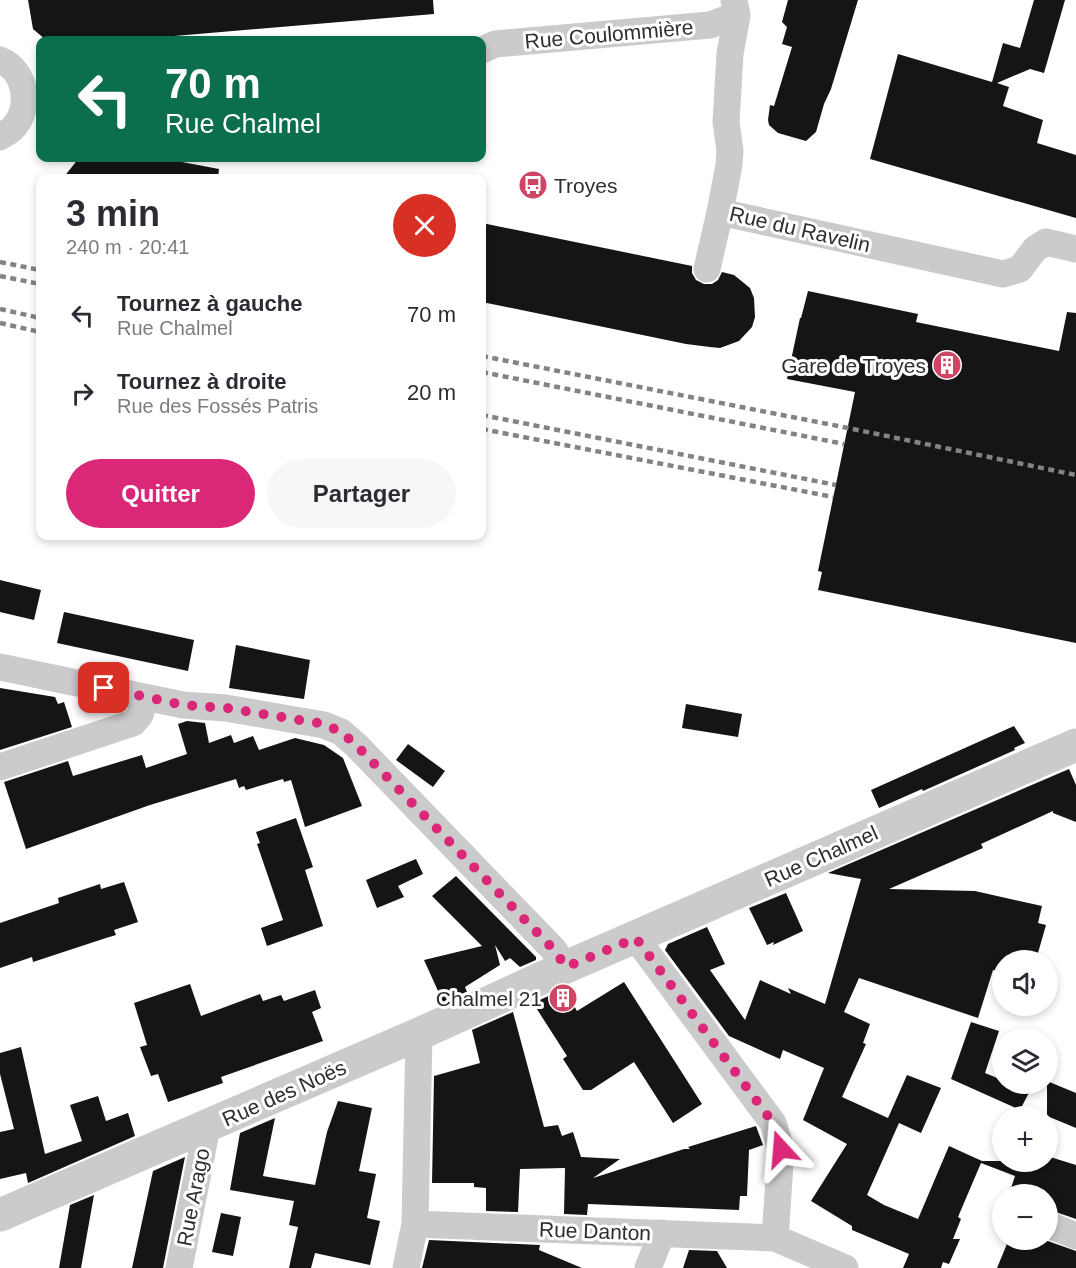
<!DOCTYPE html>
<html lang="fr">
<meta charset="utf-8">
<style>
:root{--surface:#fff;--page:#f7f7f7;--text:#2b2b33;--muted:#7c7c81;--accent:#db2777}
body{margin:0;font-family:Helvetica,sans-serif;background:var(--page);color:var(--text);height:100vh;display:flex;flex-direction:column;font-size:22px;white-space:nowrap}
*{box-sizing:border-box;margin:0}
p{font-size:20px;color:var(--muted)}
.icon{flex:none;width:33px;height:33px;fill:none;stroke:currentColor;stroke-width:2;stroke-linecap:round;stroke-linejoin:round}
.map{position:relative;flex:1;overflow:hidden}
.sheet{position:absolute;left:36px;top:174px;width:450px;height:366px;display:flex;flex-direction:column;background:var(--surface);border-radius:12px;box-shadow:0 3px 9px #0003}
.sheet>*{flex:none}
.hud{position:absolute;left:36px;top:36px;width:450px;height:126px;border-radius:12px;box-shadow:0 3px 9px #0003;background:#0b6e4f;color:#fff;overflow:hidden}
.fabs{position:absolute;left:992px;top:950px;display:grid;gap:12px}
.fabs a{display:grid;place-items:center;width:66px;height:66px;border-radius:50%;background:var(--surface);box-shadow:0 3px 9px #0003;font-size:30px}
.pin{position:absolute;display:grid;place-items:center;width:51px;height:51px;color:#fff;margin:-26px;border-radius:12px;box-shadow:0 3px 9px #0006}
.me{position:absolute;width:66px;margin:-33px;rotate:341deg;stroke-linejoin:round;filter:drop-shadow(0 0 4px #0008)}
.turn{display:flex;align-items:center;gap:21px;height:126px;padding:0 30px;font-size:27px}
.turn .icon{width:78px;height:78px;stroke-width:2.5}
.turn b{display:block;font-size:42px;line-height:51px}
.round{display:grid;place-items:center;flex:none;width:63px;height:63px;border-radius:32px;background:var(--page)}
.head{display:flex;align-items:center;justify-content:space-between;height:102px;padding:0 30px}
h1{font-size:36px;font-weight:600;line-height:45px}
.primary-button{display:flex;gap:12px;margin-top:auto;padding:12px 30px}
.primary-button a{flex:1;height:69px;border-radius:36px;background:var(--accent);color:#fff;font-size:24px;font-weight:600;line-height:69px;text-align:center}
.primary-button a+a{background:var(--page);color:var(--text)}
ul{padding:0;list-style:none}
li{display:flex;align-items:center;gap:18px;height:78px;padding:0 30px}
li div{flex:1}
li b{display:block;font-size:22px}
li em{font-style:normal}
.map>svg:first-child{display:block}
.building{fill:#151515}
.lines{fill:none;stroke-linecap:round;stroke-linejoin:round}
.minor{stroke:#cbcbcb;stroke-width:27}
.tertiary{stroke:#cbcbcb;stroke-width:33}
.rail{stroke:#838383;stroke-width:4.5;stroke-dasharray:6 4.5;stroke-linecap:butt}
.route{stroke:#db2777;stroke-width:10;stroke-dasharray:0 18}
.labels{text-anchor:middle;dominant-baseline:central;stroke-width:6;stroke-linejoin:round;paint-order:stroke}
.street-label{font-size:21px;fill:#2e2e2e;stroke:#fff}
.poi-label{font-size:21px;fill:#2e2e2e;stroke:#fff;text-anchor:end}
</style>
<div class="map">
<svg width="1076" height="1268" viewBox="0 0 1076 1268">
<rect width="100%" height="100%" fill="#fff"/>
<path class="building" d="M 28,0 L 433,0 L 434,14 L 128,40 L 46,40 L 33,29 Z
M 788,0 L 858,0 L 831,89 L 824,104 L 816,132 L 806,141 L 778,133 L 769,125 L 768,120 L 770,105 L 774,106 L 792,47 L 782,44 L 787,27 L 782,22 Z
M 1034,0 L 1065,0 L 1044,73 L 1030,69 L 997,83 L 1009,87 L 1003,106 L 1043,120 L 1037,143 L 1076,155 L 1076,218 L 870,159 L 898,54 L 992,82 L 1003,43 L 1020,48 Z
M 79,158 L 161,158 L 219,169 L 218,178 L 63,178 Z
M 482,223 L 692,266 L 692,273 L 696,280 L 704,284 L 712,284 L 718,280 L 722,272 L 734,275 L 750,288 L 754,298 L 755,317 L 752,327 L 739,341 L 720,348 L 710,347 L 686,344 L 482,302 Z
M 808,291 L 918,314 L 916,322 L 1059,351 L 1067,312 L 1076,313 L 1076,643 L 818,590 L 822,572 L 818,571 L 855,392 L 787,379 L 800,318 L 801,318 Z
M 0,580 L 41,590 L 34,620 L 0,612 Z
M 64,612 L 194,640 L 188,671 L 57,643 Z
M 236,645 L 310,660 L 304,699 L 229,688 Z
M 0,688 L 55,697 L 58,704 L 64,702 L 72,727 L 0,750 Z
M 686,704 L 742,714 L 738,737 L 682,728 Z
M 187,721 L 205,723 L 209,743 L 231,735 L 234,743 L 253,736 L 259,750 L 295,738 L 324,745 L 343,758 L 362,806 L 305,827 L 291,780 L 284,782 L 283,779 L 246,790 L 244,786 L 239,788 L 236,779 L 150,805 L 26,849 L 4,782 L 68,761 L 73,776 L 142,755 L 146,768 L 187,754 L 178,724 Z
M 1014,726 L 1025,743 L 1014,748 L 1015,750 L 923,791 L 922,789 L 879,808 L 871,790 Z
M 408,744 L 445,771 L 433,787 L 396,760 Z
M 1069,769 L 1076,785 L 1076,822 L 1053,813 L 1053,811 L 981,844 L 983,848 L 889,889 L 975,891 L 1042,906 L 1038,923 L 1046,925 L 1036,960 L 1002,960 L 1002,973 L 993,970 L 978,1018 L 859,978 L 844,1012 L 870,1024 L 863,1043 L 866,1044 L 842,1097 L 888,1118 L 907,1075 L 941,1088 L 921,1133 L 899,1123 L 867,1195 L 884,1205 L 918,1219 L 949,1146 L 982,1161 L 1047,1161 L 1047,1156 L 1076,1165 L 1076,1219 L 1047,1209 L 1047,1194 L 1009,1194 L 1015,1176 L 981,1163 L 958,1217 L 961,1219 L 953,1239 L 960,1239 L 949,1264 L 943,1262 L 941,1268 L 903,1268 L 909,1254 L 852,1230 L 852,1226 L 811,1201 L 847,1144 L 803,1120 L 824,1068 L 783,1050 L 780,1059 L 729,1036 L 665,950 L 668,944 L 707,927 L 725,964 L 710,970 L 745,1020 L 760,980 L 791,994 L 788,988 L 825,1004 L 861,879 L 828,873 Z
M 296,818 L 313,867 L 305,870 L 323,926 L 267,946 L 261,928 L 283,920 L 257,844 L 260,843 L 256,832 Z
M 416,859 L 423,874 L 398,886 L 404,897 L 377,908 L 366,880 Z
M 456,876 L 536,957 L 536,960 L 520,967 L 510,958 L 505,961 L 495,945 L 500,965 L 465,987 L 467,992 L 443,1002 L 424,960 L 482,946 L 432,896 Z
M 124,882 L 138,922 L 114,930 L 116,935 L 106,938 L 33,962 L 32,957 L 0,968 L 0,923 L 59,903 L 58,898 L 100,884 L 101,889 Z
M 786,893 L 803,931 L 773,945 L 774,942 L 767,945 L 749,908 Z
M 624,982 L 702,1104 L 673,1123 L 634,1062 L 591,1090 L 583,1090 L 563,1059 L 567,1056 L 533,1003 L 564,989 L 577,1011 Z
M 190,984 L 201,1016 L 260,994 L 263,1001 L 281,995 L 284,1001 L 315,990 L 321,1008 L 312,1012 L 323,1041 L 221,1077 L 223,1083 L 168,1102 L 158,1074 L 151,1076 L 140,1047 L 147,1045 L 134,1003 Z
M 513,1012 L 544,1127 L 558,1125 L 562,1136 L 573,1132 L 581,1157 L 620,1159 L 593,1178 L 684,1149 L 690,1149 L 688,1147 L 756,1126 L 763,1145 L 749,1150 L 747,1196 L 740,1196 L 739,1210 L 588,1204 L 587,1215 L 564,1214 L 565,1168 L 520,1169 L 518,1212 L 486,1211 L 486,1188 L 474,1187 L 474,1183 L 432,1183 L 434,1076 L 480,1063 L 472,1030 Z
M 971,1022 L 999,1031 L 985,1073 L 1002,1080 L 1002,1083 L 1034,1083 L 1020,1110 L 951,1079 Z
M 21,1047 L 45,1154 L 82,1141 L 70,1105 L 98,1096 L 106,1121 L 128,1113 L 135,1136 L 28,1183 L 26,1173 L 0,1179 L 0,1132 L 14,1129 L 0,1074 L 0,1053 Z
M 1047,1081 L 1076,1093 L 1076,1128 L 1047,1116 Z
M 338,1101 L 372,1108 L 359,1171 L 376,1174 L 367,1218 L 380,1221 L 370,1265 L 315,1253 L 311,1268 L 289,1268 L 298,1227 L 289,1225 L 294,1201 L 230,1190 L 240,1133 L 275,1118 L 263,1176 L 315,1185 L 327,1132 Z
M 185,1157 L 163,1268 L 132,1268 L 153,1171 Z
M 94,1195 L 81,1268 L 59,1268 L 70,1205 Z
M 221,1213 L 241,1217 L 233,1256 L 212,1252 Z
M 1009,1239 L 1042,1239 L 1076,1251 L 1076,1268 L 997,1268 Z
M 429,1240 L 540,1245 L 539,1250 L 582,1268 L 422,1268 Z
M 689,1250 L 717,1251 L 727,1268 L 683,1268 Z"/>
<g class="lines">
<path class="minor" d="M 734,0 L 737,15 L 730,54 L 726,122 L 730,151 L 729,165 L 720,212 L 1003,274 L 1020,269 L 1035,249 L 1046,242 L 1076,249
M 482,50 L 495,44 L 710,25 L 737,15
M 0,60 C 27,71 32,109 12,129 C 9,132 4,134 0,137
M 707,269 L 720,212
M 0,667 L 183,705 L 226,708 L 324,725 L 341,732 L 356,745 L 554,950 L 566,967
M 0,767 L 133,723 L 140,715 L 145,697
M 636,938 L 773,1123 L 781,1149 L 775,1238
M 415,1224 L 775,1238 L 845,1268
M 1047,1224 L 1076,1236
M 179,1268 L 207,1127
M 406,1268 L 415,1224 L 419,1034
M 648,1268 L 662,1233"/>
<path class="tertiary" d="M 0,1215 L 419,1034 L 566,967 L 1076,745"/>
<path class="rail" d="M 0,262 L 40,270
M 0,276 L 40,284
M 0,309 L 40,318
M 0,323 L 40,332
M 482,356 L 848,428 L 1076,475
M 482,372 L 844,444
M 482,415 L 836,485
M 482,429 L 833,497"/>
</g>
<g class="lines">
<path class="route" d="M 104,688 L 183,705 L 226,708 L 324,724 L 341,732 L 356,745 L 554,950 L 566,967 L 636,938 L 773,1123 L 781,1149"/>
</g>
<defs>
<g id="bus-disc" transform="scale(1.5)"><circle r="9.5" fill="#cf4664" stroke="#fff"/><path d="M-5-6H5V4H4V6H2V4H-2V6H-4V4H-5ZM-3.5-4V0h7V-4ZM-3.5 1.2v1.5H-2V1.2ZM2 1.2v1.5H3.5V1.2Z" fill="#fff"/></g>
<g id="building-disc" transform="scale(1.5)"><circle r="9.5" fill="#cf4664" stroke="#fff"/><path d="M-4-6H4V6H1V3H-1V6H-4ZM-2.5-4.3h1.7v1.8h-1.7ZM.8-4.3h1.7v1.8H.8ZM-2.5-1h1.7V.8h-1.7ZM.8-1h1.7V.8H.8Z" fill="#fff"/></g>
</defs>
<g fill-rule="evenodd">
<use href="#bus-disc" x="533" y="185"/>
<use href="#building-disc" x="947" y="365"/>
<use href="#building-disc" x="563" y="998"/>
</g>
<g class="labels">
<g class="street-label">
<text transform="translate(609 34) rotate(-5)">Rue Coulommière</text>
<text transform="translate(800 229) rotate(13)">Rue du Ravelin</text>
<text transform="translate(821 856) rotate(-24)">Rue Chalmel</text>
<text transform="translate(284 1093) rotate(-24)">Rue des Noës</text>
<text transform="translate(193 1197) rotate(-79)">Rue Arago</text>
<text transform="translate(595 1231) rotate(2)">Rue Danton</text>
</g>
<g class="poi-label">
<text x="554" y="185" text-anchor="start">Troyes</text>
<text x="926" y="365">Gare de Troyes</text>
<text x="542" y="998">Chalmel 21</text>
</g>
</g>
</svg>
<div class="fabs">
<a><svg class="icon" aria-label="sound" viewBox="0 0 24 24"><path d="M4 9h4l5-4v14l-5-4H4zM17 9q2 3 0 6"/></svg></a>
<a><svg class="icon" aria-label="layers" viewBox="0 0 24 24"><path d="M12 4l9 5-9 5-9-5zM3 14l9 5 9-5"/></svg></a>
<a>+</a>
<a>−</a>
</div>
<div class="pin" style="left:104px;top:688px;background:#d93025"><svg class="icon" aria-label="arrive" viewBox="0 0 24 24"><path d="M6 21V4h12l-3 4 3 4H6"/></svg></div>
<svg class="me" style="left:781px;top:1149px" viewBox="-20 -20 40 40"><path d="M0-17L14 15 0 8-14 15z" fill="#db2777" stroke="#fff" stroke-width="4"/></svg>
<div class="hud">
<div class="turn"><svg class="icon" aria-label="left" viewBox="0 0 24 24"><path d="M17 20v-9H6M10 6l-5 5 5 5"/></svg><div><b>70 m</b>Rue Chalmel</div></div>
</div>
<section class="sheet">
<div class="head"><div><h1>3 min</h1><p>240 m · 20:41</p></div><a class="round" style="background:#d93025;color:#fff"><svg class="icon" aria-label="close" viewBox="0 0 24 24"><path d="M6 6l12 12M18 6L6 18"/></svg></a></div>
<ul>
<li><svg class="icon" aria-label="left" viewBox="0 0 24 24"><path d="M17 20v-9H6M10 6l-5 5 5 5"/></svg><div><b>Tournez à gauche</b><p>Rue Chalmel</p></div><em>70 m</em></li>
<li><svg class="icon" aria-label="right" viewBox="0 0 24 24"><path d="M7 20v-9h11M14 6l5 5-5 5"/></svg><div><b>Tournez à droite</b><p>Rue des Fossés Patris</p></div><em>20 m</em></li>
</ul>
<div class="primary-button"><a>Quitter</a><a>Partager</a></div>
</section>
</div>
